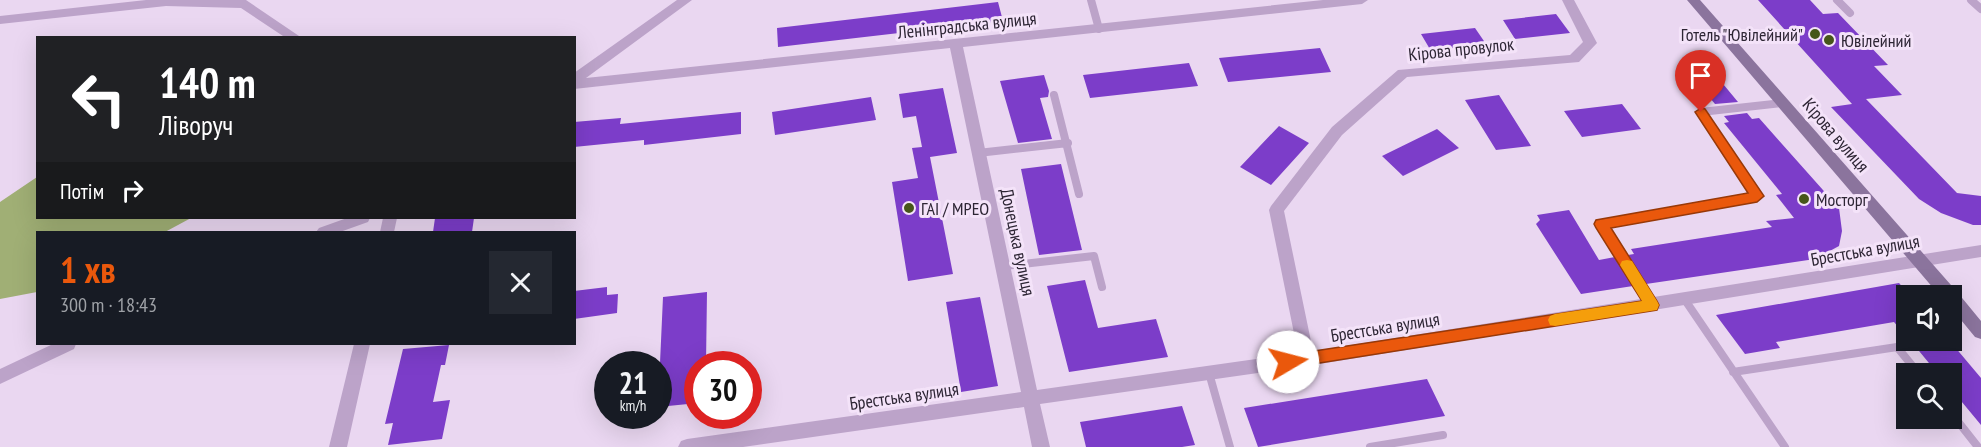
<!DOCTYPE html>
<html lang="uk">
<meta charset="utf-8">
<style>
:root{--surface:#171b24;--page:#242831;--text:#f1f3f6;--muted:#9ea1a6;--accent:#ea580c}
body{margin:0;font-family:"PT Sans Narrow",sans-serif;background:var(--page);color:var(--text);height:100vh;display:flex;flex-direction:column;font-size:22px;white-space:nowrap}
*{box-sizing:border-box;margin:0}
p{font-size:20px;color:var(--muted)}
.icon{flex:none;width:33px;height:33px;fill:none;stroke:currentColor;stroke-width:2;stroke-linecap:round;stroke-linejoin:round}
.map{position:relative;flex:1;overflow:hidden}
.side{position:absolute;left:36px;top:231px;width:540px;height:114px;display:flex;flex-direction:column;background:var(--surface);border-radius:0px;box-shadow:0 6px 24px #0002}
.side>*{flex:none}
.hud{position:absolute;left:36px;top:36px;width:540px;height:183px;border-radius:0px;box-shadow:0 6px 24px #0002;background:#202124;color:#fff;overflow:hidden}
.tools{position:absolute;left:1896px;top:285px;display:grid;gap:12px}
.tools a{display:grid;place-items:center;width:66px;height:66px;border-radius:0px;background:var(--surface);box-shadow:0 6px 24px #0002;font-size:30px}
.speed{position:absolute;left:594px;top:351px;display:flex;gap:12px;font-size:30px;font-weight:700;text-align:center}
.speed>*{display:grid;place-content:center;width:78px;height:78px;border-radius:50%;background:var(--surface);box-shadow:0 6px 24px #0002;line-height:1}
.speed small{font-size:15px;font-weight:400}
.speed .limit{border:9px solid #d22;background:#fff;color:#111}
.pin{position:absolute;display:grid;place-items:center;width:51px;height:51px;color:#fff;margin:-62px -26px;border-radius:50% 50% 50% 0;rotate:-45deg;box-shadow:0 0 6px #0007}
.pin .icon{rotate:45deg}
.me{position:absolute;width:66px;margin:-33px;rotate:82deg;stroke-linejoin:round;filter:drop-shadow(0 0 4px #0008)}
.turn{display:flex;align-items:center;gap:21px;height:126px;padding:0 24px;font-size:27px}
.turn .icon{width:78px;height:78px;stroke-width:2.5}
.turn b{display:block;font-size:42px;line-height:51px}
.then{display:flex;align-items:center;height:57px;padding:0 24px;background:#0003;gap:12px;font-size:22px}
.round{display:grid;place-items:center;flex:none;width:63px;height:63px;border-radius:0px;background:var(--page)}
.headline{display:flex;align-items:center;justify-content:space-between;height:102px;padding:0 24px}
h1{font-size:36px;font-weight:700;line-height:45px;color:var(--accent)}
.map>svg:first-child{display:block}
.water{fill:#a0af75}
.building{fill:#7c3dc9}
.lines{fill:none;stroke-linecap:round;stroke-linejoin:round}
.service{stroke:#bca3c9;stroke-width:8}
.minor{fill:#bca3c9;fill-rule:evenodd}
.secondary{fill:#8b749d;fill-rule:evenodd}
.route{fill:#ea580c;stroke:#983908;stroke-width:1.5}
.slow{fill:#f59e0b}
.poi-dot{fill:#46561a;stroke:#f4e3f9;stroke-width:2}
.labels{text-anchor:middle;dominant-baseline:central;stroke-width:6;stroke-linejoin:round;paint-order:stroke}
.street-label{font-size:18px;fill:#2d2534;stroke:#f4e3f9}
.poi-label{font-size:18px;fill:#2d2534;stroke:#f4e3f9;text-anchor:start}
</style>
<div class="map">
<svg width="1981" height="447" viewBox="0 0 1981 447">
<rect width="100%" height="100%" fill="#ead7f1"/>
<path class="water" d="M 37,177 L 38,218 L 191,218 L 165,232 L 38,232 L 37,292 L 0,299 L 0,202 Z"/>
<path class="building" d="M 1758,0 L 1810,0 L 1823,14 L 1838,13 L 1888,65 L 1874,66 L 1902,95 L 1866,99 L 1957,193 L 1981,196 L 1981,225 L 1973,225 L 1941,213 L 1919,199 L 1831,107 L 1852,104 Z
M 998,2 L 1003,21 L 778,47 L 777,28 Z
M 1556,14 L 1570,33 L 1515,39 L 1503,20 Z
M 1475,28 L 1486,44 L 1431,51 L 1421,34 Z
M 1320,48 L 1331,72 L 1228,82 L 1219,58 Z
M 1704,61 L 1738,102 L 1715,104 L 1682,64 Z
M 1189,63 L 1198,86 L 1090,98 L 1083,75 Z
M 1044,75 L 1049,91 L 1048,97 L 1040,98 L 1052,139 L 1018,143 L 1000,81 Z
M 943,88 L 957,153 L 930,157 L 953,274 L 908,281 L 892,182 L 918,178 L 912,148 L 922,147 L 916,116 L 903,118 L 899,94 Z
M 1499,95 L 1531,146 L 1496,150 L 1465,100 Z
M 871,97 L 876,120 L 775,135 L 772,112 Z
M 1622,104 L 1641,129 L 1582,137 L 1564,111 Z
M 741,112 L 741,134 L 644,145 L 644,140 L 574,147 L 574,122 L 621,118 L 620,124 Z
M 1747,113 L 1752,119 L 1759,118 L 1839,208 L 1842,231 L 1839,246 L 1815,259 L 1646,284 L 1628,255 L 1634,254 L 1631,249 L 1772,227 L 1766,221 L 1794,218 L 1776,195 L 1782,194 L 1724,123 L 1729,122 L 1724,116 Z
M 1279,126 L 1309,143 L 1271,185 L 1240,167 Z
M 1437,129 L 1459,148 L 1403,176 L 1382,156 Z
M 1061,164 L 1082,250 L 1039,255 L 1021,169 Z
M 1569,210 L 1599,260 L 1615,257 L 1633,286 L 1581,294 L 1536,224 L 1540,220 L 1537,215 Z
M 435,218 L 474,218 L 472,232 L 433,232 Z
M 1085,280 L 1098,328 L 1156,319 L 1168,357 L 1069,372 L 1047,286 Z
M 1899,283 L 1906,291 L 1906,336 L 1894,322 L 1776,342 L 1780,348 L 1745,354 L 1716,315 Z
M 607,287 L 607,295 L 618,294 L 617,313 L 574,319 L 574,291 Z
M 707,292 L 706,364 L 698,364 L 698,403 L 658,407 L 663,297 Z
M 980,297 L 998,386 L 961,392 L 946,302 Z
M 1910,340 L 1949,340 L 1981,378 L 1981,425 L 1952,390 L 1952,374 L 1938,374 Z
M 449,345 L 445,365 L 441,365 L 433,402 L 450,400 L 442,439 L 388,445 L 393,423 L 385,424 L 403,349 Z
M 1427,379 L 1445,416 L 1258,447 L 1244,408 Z
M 1182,406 L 1195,445 L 1182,447 L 1086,447 L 1080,422 Z"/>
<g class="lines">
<path class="service" d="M 1091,0 L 1099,29
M 1837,0 L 1850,13
M 1971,0 L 1981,9
M 1054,95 L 1079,194
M 978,153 L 1068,143
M 1004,266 L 1094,256 L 1102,287
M 1685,300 L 1785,447
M 1652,305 L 1601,224 L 1757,196 L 1701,112 L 1782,103
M 1733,372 L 1897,347 L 1919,374
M 1209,373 L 1230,447
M 1952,414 L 1978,447
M 1370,447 L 1443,435"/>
<path class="minor" d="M 146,0 L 246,0 L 302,38 L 286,38 L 241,8 L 166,6 L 0,24 L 0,16 Z
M 677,0 L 692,0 L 586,78 L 1323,0 L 1368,0 L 1362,4 L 963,47 L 1037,390 L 1298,353 L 1269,210 L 1271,206 L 1332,127 L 1398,70 L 1570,55 L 1583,42 L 1562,0 L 1574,0 L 1597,43 L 1579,62 L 1407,77 L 1342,135 L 1284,211 L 1313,351 L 1981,245 L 1981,257 L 1307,366 L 1040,404 L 1050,447 L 1032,447 L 1024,407 L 743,447 L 678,447 L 681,441 L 687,439 L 1021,392 L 950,48 L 574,89 L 574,73 Z
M 347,218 L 370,218 L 368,222 L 340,232 L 316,232 L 319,228 Z
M 383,218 L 397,218 L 394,232 L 380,232 Z
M 53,344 L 76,344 L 74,349 L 0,384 L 0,369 Z
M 354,344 L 370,344 L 347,447 L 329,447 Z"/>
<path class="secondary" d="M 1687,0 L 1700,0 L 1958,293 L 1981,321 L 1981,339 L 1975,337 L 1952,309 L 1952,296 L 1940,296 Z"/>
</g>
<path class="route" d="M 1701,108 L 1705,109 L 1764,196 L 1757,202 L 1611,228 L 1657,301 L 1659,305 L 1657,310 L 1288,368 L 1282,366 L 1280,362 L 1282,357 L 1288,355 L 1642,301 L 1596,228 L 1594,224 L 1596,220 L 1748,193 L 1695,112 Z"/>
<path class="slow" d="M 1627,260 L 1632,261 L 1657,301 L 1659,305 L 1657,310 L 1555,326 L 1550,325 L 1548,320 L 1550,316 L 1555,314 L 1642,301 L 1620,265 L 1622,261 Z"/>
<g class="poi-dot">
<circle cx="1815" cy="34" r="6"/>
<circle cx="1829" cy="40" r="6"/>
<circle cx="1804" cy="199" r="6"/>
<circle cx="909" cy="208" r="6"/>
</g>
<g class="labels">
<g class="street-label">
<text transform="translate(967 25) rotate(-6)">Ленінградська вулиця</text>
<text transform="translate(1461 49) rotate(-6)">Кірова провулок</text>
<text transform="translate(1836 135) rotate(49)">Кірова вулиця</text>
<text transform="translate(1018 242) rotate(78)">Донецька вулиця</text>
<text transform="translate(1865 250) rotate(-10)">Брестська вулиця</text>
<text transform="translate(1385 327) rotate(-9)">Брестська вулиця</text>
<text transform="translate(904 396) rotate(-8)">Брестська вулиця</text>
</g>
<g class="poi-label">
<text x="1803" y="34" text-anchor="end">Готель "Ювілейний"</text>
<text x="1841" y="40">Ювілейний</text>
<text x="1816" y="199">Мосторг</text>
<text x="921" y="208">ГАІ / МРЕО</text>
</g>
</g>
</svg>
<div class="tools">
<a><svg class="icon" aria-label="sound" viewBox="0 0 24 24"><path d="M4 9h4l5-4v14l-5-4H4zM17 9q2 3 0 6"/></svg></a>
<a><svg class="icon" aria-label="search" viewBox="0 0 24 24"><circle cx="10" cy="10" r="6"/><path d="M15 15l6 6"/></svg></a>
</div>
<div class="speed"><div>21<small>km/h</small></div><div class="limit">30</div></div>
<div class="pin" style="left:1701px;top:112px;background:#d93025"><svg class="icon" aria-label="arrive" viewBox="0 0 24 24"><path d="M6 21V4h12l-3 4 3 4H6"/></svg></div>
<svg class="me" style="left:1288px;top:362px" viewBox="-20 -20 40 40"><circle r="19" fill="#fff"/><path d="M0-13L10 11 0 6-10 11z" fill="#ea580c"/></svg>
<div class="hud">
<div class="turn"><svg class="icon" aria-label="left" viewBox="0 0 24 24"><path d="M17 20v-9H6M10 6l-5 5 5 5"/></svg><div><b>140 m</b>Ліворуч</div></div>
<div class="then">Потім<svg class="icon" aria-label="right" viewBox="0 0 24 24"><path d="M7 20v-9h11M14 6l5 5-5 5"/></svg></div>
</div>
<section class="side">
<div class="headline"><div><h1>1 хв</h1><p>300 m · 18:43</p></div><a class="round"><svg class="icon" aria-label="close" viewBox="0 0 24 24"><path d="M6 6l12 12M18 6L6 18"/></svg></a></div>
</section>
</div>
